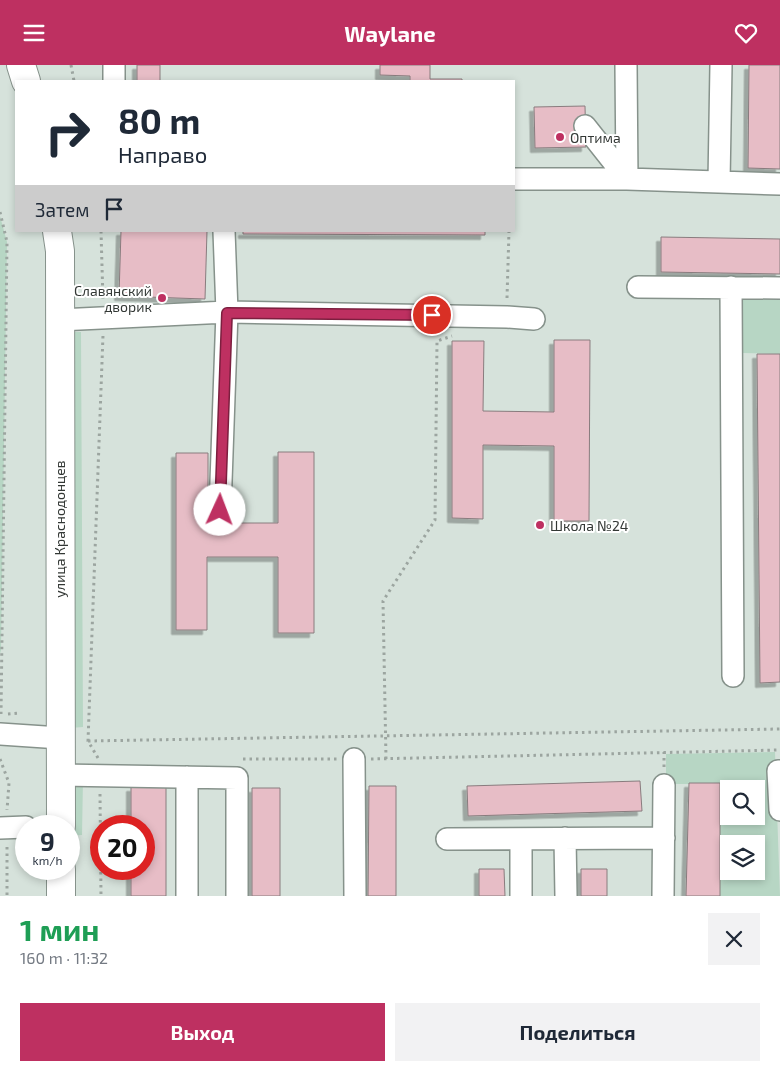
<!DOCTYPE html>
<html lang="ru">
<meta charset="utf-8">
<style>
:root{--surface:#fff;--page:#f2f2f3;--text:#1f2937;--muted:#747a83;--accent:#be3061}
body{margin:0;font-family:"Exo 2",sans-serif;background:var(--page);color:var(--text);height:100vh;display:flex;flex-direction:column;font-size:19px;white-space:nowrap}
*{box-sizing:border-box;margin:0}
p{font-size:16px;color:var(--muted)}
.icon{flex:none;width:28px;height:28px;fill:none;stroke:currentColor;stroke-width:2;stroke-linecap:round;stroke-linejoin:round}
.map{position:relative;height:831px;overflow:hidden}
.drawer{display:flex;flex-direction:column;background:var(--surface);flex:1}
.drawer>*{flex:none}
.banner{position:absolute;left:15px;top:15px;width:500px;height:152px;border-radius:0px;box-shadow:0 2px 8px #0003;background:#fff;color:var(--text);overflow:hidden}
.buttons{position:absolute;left:720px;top:715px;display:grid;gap:10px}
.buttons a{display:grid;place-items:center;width:45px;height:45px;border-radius:0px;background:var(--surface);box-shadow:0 2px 8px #0003;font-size:25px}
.speed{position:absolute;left:15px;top:750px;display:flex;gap:10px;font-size:25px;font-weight:700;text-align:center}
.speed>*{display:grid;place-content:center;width:65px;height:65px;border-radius:50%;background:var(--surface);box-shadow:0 2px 8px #0003;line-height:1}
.speed small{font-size:12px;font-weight:400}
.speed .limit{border:8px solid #d22;background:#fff;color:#111}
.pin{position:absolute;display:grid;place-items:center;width:42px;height:42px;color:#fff;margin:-21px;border:2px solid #fff;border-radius:50%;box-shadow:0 1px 5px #0007}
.me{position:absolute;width:55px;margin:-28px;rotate:2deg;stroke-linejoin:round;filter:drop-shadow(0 0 4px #0008)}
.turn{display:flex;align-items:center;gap:18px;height:105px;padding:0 20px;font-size:22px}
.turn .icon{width:65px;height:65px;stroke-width:2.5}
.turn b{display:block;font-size:35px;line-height:42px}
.then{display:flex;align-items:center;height:48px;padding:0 20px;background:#0003;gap:10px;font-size:19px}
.round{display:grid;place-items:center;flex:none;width:52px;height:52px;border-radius:0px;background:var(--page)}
.summary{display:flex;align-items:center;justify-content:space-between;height:85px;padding:0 20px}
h1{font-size:30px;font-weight:700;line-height:38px;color:#1e9e55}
.action{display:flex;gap:10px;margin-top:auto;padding:10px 20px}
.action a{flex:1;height:58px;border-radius:0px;background:var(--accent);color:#fff;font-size:20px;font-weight:700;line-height:58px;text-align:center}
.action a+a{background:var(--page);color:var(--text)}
header{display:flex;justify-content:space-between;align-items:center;height:65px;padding:0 20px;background:var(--accent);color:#fff;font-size:22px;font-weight:700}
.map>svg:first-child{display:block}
.green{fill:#b7d6c4;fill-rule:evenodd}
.building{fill:#e7bdc6;stroke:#897c7e;filter:url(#shadow)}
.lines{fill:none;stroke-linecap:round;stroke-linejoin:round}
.minor-casing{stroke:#86928b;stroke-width:24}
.major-casing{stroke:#86928b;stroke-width:30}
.path{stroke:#9ca5a0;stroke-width:3;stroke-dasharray:2.5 4;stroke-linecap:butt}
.minor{stroke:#fff;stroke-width:21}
.major{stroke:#fff;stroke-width:28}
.route-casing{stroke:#7c1f3f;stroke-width:12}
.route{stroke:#be3061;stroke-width:9}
.poi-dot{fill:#be3061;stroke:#fff;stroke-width:2}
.labels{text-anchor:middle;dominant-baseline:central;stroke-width:4;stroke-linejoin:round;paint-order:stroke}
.poi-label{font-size:14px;fill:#333835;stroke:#fff;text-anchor:start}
.street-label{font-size:14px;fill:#333835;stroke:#fff}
</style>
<header><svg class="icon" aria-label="menu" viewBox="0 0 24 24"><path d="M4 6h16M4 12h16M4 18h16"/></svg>Waylane<svg class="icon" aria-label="heart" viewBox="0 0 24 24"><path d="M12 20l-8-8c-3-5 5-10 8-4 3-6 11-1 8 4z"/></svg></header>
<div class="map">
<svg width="780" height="831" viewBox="0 0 780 831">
<defs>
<filter id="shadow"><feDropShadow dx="-4.5" dy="4.5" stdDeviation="0" flood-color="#0004"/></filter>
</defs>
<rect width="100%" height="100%" fill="#d6e2db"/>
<path class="green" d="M 0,151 L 7,177 L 1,585 L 0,589 Z
M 742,230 L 780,232 L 780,289 L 743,288 Z
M 68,267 L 81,267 L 83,662 L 70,663 Z
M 775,687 L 780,831 L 720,831 L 720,719 L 666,719 L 666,689 ZM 729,724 L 756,724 L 756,751 L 729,751 ZM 729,779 L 756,779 L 756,806 L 729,806 Z
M 67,713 L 83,714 L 82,770 L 69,771 Z"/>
<path class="building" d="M 137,0 L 160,0 L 160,16 L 137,16 Z
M 380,0 L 430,0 L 430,14 L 462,14 L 462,16 L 410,16 L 410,11 L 380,10 Z
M 749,0 L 780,0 L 780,104 L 748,103 Z
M 585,41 L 586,82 L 535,83 L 534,42 Z
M 121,166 L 207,166 L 205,234 L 119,231 Z
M 243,166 L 485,166 L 485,170 L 243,169 Z
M 661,172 L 780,174 L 780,209 L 661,207 Z
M 554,275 L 590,275 L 589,456 L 554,456 L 554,381 L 483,380 L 483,454 L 452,453 L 452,276 L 484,276 L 483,346 L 554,347 Z
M 757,289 L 780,289 L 780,617 L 760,618 Z
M 278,387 L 314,387 L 314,568 L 278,568 L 278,492 L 207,492 L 207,565 L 176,565 L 176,388 L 208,388 L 208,458 L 278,458 Z
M 640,716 L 642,746 L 468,751 L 467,721 Z
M 689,718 L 720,718 L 720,831 L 686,831 Z
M 369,721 L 396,721 L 396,831 L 368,831 Z
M 131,722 L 166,722 L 166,831 L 131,831 L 131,804 L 144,804 L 144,761 L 131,761 Z
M 252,723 L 280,723 L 280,831 L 252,831 Z
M 479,804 L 504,804 L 505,831 L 479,831 Z
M 581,804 L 607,804 L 607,831 L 581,831 Z"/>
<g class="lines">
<g class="minor-casing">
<path id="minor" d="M 114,0 L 114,16
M 626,0 L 627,114
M 585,61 L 627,114
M 514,114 L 627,114 L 780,119
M 719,117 L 721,0
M 638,222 L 780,223
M 731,222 L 733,611
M 59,255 L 227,247 L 224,166
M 220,445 L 227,247 L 507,252 L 534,254
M 0,669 L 60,673
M 354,694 L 355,831
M 780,706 L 778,706 L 780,745
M 60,710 L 237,713 L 237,831
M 187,712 L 187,831
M 0,763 L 26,762
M 565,773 L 566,831
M 447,774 L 664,773
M 521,831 L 521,774
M 663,831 L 664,720"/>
</g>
<g class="major-casing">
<path id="major" d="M 21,0 L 26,16
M 57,166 L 60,186 L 61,761
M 61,804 L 61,831"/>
</g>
<path class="path" d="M 71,0 L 74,16
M 0,147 L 7,177 L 1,649
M 101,166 L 103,236
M 507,233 L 509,166
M 8,649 L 20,648
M 88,676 L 780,664
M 98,693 L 88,676 L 103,270
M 0,694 L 9,718 L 7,745
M 243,694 L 337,694
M 371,694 L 779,685
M 386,694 L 383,536 L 435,455 L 437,276 L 452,271
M 664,702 L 664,687
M 100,729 L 101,831
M 7,782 L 7,831"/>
<use href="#minor" class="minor"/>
<use href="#major" class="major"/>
</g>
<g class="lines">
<g class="route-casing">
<path id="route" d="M 220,445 L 227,248 L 432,250"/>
</g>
<use href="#route" class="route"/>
</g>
<g class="poi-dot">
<circle cx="560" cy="72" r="5"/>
<circle cx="162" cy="233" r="5"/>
<circle cx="540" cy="460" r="5"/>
</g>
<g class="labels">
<g class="poi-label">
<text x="570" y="72">Оптима</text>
<text x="152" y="225" text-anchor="end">Славянский<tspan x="152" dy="16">дворик</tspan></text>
<text x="550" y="460">Школа №24</text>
</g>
<g class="street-label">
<text transform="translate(59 464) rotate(-90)">улица Краснодонцев</text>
</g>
</g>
</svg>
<div class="buttons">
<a><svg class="icon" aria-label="search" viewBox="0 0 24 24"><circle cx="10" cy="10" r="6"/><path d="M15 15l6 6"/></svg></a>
<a><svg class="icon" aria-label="layers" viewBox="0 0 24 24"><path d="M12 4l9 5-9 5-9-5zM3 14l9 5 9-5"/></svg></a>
</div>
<div class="speed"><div>9<small>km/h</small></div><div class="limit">20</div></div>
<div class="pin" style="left:432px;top:250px;background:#d93025"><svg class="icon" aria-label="arrive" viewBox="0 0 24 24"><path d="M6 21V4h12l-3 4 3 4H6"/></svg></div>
<svg class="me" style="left:220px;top:445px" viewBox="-20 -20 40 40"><circle r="19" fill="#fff"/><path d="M0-13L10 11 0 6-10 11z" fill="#be3061"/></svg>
<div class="banner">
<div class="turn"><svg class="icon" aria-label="right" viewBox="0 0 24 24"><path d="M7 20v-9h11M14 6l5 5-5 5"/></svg><div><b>80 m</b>Направо</div></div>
<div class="then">Затем<svg class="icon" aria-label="arrive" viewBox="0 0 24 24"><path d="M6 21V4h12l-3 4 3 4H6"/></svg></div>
</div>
</div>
<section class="drawer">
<div class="summary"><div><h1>1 мин</h1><p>160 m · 11:32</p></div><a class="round"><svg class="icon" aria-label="close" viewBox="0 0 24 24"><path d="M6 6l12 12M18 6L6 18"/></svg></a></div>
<div class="action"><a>Выход</a><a>Поделиться</a></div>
</section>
